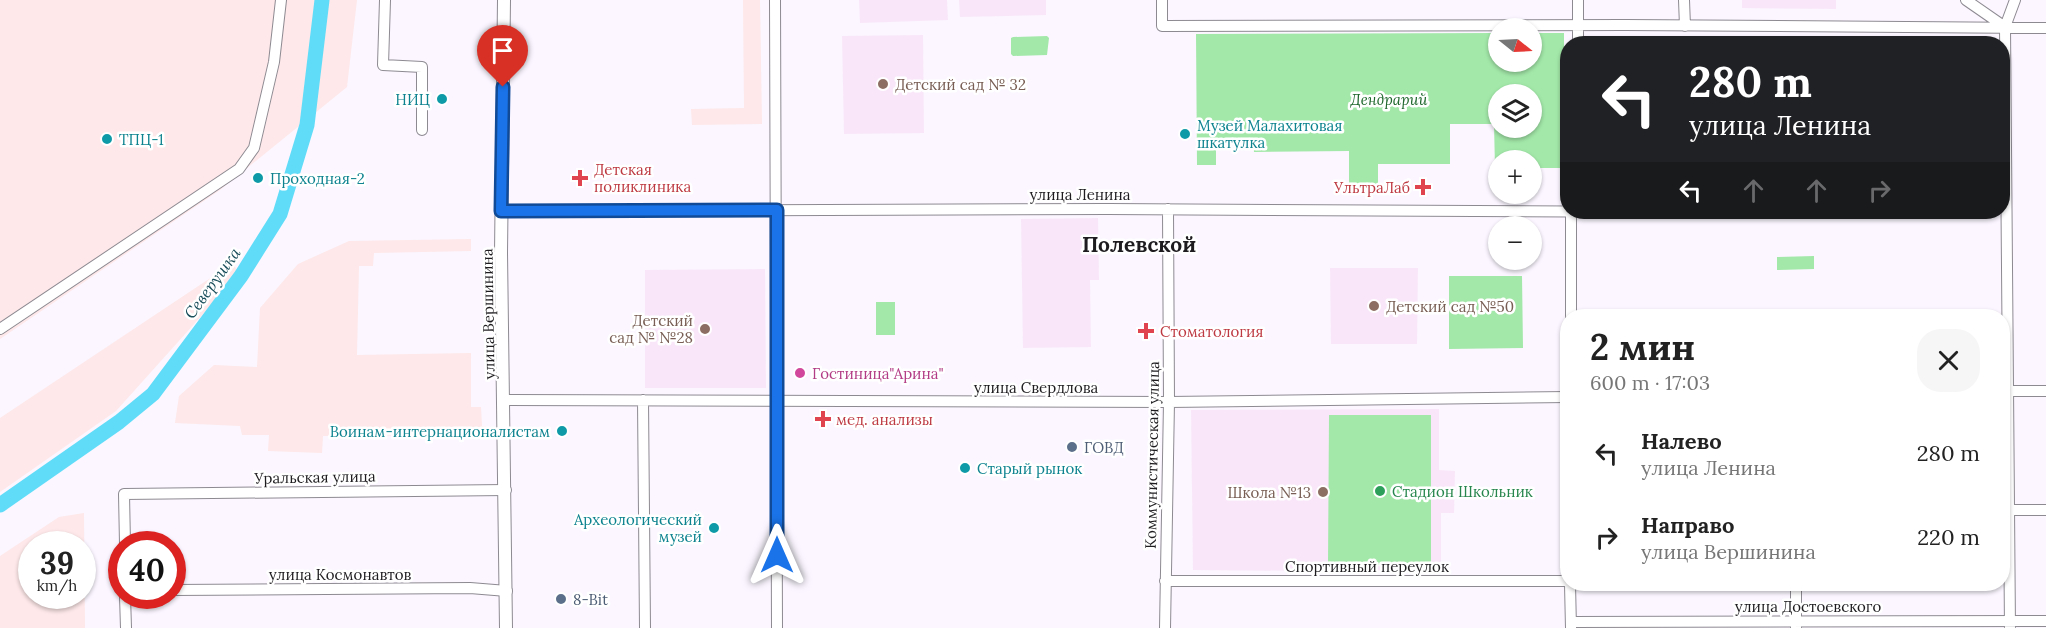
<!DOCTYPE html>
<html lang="ru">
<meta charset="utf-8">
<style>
:root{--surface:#fff;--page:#f6f6f6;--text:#222;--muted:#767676}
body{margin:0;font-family:Lora,serif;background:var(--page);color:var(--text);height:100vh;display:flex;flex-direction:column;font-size:22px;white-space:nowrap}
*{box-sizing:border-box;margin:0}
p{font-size:20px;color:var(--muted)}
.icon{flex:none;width:33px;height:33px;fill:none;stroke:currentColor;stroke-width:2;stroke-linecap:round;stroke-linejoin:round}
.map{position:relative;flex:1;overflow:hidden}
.panel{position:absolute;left:1560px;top:309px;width:450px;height:282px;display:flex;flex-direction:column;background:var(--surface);border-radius:24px;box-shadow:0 2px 4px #0004}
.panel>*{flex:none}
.banner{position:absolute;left:1560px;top:36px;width:450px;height:183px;border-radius:24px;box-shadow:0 2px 4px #0004;background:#202124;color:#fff;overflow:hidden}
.needle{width:39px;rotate:108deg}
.controls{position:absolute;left:1488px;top:18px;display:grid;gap:12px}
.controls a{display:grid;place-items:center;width:54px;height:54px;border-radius:50%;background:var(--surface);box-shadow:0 2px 4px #0004;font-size:30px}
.speed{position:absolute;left:18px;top:531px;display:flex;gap:12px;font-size:30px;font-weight:700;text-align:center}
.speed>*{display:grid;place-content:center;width:78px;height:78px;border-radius:50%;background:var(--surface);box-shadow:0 2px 4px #0004;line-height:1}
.speed small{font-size:15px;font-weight:400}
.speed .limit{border:9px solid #d22;background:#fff;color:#111}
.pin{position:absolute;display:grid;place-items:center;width:51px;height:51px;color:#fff;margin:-62px -26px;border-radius:50% 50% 50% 0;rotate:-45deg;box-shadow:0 0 6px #0007}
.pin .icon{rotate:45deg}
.me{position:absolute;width:66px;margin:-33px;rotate:0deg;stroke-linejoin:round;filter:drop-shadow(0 0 4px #0008)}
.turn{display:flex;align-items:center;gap:21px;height:126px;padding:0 30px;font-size:27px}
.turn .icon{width:78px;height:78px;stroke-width:2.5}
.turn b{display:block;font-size:42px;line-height:51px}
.lanes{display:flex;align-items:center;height:57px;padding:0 30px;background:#0003;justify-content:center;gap:30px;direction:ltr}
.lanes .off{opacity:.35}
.round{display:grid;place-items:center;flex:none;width:63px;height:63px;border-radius:24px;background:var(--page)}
.summary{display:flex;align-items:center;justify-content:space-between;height:102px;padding:0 30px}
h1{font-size:36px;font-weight:700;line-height:45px}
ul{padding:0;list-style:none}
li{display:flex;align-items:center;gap:18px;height:84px;padding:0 30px}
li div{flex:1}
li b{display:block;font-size:22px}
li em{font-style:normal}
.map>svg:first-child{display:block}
.industrial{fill:#fee8e9;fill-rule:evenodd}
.education{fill:#f9e7f9}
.green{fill:#a3e8a9;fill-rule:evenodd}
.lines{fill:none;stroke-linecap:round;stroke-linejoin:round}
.river{stroke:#61dcf8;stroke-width:15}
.minor-casing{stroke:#8e8a92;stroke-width:12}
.major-casing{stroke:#8e8a92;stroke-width:14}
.minor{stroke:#fff;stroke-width:10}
.major{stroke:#fff;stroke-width:12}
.route-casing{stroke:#114b97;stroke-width:15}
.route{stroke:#1a73e8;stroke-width:10}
.education-dot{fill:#8d6e63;stroke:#fff;stroke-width:2}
.culture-dot{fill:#0f9aa8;stroke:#fff;stroke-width:2}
.health-dot{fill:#e0444e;stroke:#fff;stroke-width:2}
.hotel-dot{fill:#d1479c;stroke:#fff;stroke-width:2}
.service-dot{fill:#5c6f8a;stroke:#fff;stroke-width:2}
.leisure-dot{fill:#2e9e5b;stroke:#fff;stroke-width:2}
.labels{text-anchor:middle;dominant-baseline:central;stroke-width:5;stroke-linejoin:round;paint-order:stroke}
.education-label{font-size:15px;fill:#785e54;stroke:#fff;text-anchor:start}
.culture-label{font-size:15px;fill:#0d838f;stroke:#fff;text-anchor:start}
.park-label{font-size:15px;font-style:italic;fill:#1e672c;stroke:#fff}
.health-label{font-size:15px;fill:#be3a42;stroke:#fff;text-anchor:start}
.street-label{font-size:15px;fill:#1e1c1f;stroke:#fff}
.hotel-label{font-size:15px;fill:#b23c85;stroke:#fff;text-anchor:start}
.service-label{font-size:15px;fill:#4e5e75;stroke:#fff;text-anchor:start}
.leisure-label{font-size:15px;fill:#27864d;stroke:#fff;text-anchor:start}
.water-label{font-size:16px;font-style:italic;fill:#194e5a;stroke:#fff}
.district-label{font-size:21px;font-weight:bold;fill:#1e1c1f;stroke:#fff}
</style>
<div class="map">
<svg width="2046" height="628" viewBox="0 0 2046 628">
<rect width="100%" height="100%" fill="#fbf6ff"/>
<path class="industrial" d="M 0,0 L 357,0 L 347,87 L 220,190 L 0,339 Z
M 743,0 L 760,0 L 762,124 L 692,125 L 691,109 L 744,108 Z
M 471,239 L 471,251 L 374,253 L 373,266 L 359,266 L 357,355 L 471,353 L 471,407 L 481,407 L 482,426 L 489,427 L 490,435 L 323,436 L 322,453 L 268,451 L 269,435 L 242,435 L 240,426 L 175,423 L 179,396 L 214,365 L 257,367 L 260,308 L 298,264 L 349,241 Z
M 233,263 L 239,274 L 116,411 L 0,492 L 0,418 Z
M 84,513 L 85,628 L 0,628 L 0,556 L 59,517 ZM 32,544 L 82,544 L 82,596 L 32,596 Z"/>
<path class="education" d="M 859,0 L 947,0 L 948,20 L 860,23 Z
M 959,0 L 1046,0 L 1046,15 L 960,17 Z
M 1742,0 L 1836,0 L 1836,9 L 1742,8 Z
M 923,35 L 924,133 L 844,134 L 842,36 Z
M 1098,218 L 1099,280 L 1090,280 L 1091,347 L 1023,348 L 1021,219 Z
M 1330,268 L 1418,268 L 1417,344 L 1331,344 Z
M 765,269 L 766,388 L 645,388 L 645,270 Z
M 1439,409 L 1439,470 L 1455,471 L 1454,513 L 1441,513 L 1441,572 L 1193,570 L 1191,410 Z"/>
<path class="green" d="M 1498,33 L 1498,62 L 1532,62 L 1532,33 L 1564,33 L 1564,168 L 1532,168 L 1532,160 L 1498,160 L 1498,168 L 1495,168 L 1494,124 L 1450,124 L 1450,164 L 1378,164 L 1378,194 L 1349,194 L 1349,151 L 1254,152 L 1253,139 L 1216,139 L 1216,165 L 1197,165 L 1196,34 ZM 1532,94 L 1532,128 L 1498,128 L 1498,94 Z
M 1047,36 L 1049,38 L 1047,55 L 1013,56 L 1011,54 L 1011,38 L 1013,37 Z
M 1814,256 L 1814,269 L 1777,270 L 1777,257 Z
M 1449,276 L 1522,276 L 1523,348 L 1449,349 Z
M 876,302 L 895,302 L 895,335 L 876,335 Z
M 1329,415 L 1431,415 L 1431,565 L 1328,565 Z"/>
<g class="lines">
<path class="river" d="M 0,505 L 119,422 L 153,394 L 241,276 L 280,214 L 307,125 L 322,0"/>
<g class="minor-casing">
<path id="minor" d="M 385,0 L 383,65 L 422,67 L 422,130
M 775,0 L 777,628
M 1162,0 L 1162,26 L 1625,25 L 2046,28
M 1684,0 L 1685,26
M 1966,0 L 2005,27
M 1578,44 L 1578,0
M 501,211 L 1108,209 L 1660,212
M 1571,316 L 1571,212
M 0,329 L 239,169 L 254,148 L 274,62 L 281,0
M 2003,391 L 2046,391
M 505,400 L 1169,402 L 1568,397
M 643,400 L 645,628
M 2003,510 L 2046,510
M 125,544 L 124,494 L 506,490
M 1165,581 L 1568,581
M 1570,584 L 1571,628
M 1796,584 L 1796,628
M 172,590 L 470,588 L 507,591
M 125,596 L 126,628
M 1571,622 L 2046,621
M 1165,628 L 1169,402 L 1168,209
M 2010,628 L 2005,27 L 2015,0"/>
</g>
<g class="major-casing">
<path id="major" d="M 504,0 L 501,253 L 506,628"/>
</g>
<use href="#minor" class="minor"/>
<use href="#major" class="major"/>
</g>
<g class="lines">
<g class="route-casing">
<path id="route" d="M 503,87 L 501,211 L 777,210 L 777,555"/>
</g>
<use href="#route" class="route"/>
</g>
<g class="education-dot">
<circle cx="883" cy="84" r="6"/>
<circle cx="1374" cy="306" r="6"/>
<circle cx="705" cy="329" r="6"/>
<circle cx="1323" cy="492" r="6"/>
</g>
<g class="culture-dot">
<circle cx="442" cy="99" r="6"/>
<circle cx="1185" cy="134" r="6"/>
<circle cx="107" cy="139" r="6"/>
<circle cx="258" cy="178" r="6"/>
<circle cx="562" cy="431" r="6"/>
<circle cx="965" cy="468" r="6"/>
<circle cx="714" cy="528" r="6"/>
</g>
<g class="health-dot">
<path d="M577 169h6v6h6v6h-6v6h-6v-6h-6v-6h6z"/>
<path d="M1420 178h6v6h6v6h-6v6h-6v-6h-6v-6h6z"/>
<path d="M1143 322h6v6h6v6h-6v6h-6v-6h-6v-6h6z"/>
<path d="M820 410h6v6h6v6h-6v6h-6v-6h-6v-6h6z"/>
</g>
<circle class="hotel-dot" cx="800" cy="373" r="6"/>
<g class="service-dot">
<circle cx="1072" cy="447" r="6"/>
<circle cx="561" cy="599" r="6"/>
</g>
<circle class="leisure-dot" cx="1380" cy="491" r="6"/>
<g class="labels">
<g class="education-label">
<text x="895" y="84">Детский сад № 32</text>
<text x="1386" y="306">Детский сад №50</text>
<text x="693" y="320" text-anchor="end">Детский<tspan x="693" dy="17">сад № №28</tspan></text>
<text x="1311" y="492" text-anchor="end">Школа №13</text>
</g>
<g class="culture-label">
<text x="430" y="99" text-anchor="end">НИЦ</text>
<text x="1197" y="125">Музей Малахитовая<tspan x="1197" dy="17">шкатулка</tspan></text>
<text x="119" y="139">ТПЦ-1</text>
<text x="270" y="178">Проходная-2</text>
<text x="550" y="431" text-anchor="end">Воинам-интернационалистам</text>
<text x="977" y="468">Старый рынок</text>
<text x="702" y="519" text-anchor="end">Археологический<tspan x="702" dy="17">музей</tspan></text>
</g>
<g class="park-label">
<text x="1389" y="99">Дендрарий</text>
</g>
<g class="health-label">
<text x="594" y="169">Детская<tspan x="594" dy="17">поликлиника</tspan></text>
<text x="1410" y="187" text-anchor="end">УльтраЛаб</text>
<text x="1160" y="331">Стоматология</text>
<text x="836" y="419">мед. анализы</text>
</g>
<g class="street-label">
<text x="1080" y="194">улица Ленина</text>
<text transform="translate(488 314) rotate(-91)">улица Вершинина</text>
<text x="1036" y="387">улица Свердлова</text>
<text transform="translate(1152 455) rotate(-89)">Коммунистическая улица</text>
<text transform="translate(315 477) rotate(-1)">Уральская улица</text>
<text x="1367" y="566">Спортивный переулок</text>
<text x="340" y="574">улица Космонавтов</text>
<text x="1808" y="606">улица Достоевского</text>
</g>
<g class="hotel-label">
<text x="812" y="373">Гостиница"Арина"</text>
</g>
<g class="service-label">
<text x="1084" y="447">ГОВД</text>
<text x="573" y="599">8-Bit</text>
</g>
<g class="leisure-label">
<text x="1392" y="491">Стадион Школьник</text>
</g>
<g class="water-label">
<text transform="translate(212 283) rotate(-54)">Северушка</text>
</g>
<g class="district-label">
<text x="1139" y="244">Полевской</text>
</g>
</g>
</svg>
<div class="controls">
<a><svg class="needle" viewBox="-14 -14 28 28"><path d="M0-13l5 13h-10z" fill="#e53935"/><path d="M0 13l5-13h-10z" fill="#767676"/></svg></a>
<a><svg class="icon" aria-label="layers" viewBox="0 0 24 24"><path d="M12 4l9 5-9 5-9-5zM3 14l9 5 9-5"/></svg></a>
<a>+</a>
<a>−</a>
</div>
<div class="speed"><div>39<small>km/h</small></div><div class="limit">40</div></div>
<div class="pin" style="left:503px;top:87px;background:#d93025"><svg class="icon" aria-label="arrive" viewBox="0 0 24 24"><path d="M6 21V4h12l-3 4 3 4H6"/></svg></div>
<svg class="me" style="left:777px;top:555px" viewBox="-20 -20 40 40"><path d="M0-17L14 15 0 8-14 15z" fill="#1a73e8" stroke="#fff" stroke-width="4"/></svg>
<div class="banner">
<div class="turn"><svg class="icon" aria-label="left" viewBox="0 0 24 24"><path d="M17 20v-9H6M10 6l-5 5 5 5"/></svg><div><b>280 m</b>улица Ленина</div></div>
<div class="lanes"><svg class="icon" aria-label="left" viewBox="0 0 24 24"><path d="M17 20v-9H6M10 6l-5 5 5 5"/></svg><svg class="icon off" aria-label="ahead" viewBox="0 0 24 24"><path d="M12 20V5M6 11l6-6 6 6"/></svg><svg class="icon off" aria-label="ahead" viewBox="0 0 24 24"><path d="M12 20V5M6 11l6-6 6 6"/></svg><svg class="icon off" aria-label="right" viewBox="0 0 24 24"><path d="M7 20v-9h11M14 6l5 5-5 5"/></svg></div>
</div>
<section class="panel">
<div class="summary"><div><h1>2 мин</h1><p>600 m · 17:03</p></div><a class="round"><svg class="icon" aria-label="close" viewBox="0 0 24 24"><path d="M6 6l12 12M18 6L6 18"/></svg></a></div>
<ul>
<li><svg class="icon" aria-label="left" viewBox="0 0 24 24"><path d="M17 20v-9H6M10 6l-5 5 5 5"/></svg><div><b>Налево</b><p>улица Ленина</p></div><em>280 m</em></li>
<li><svg class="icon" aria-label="right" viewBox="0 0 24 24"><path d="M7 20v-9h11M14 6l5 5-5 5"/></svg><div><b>Направо</b><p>улица Вершинина</p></div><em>220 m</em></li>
</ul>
</section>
</div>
